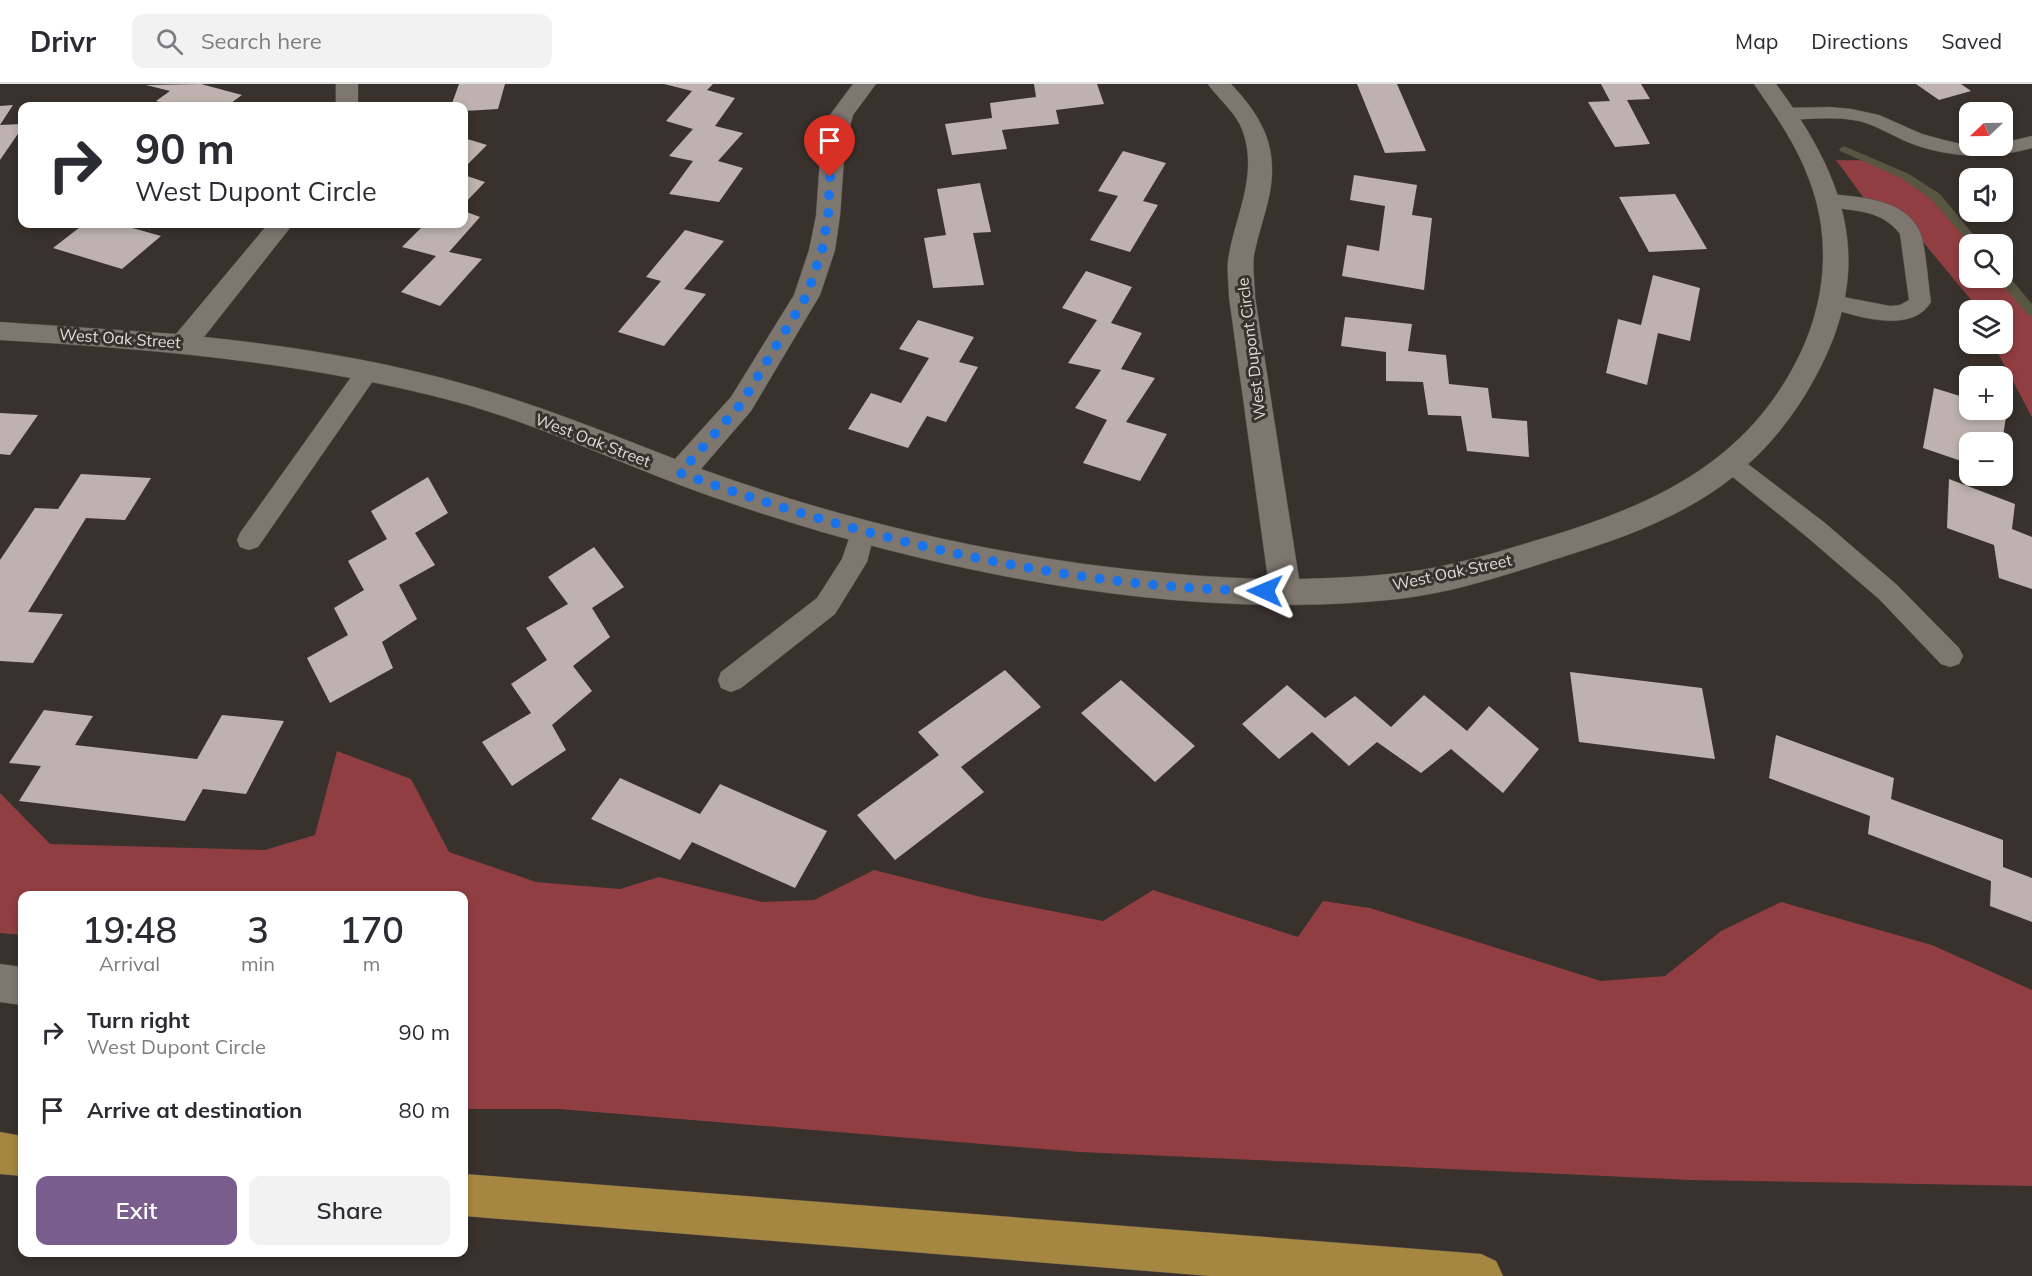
<!DOCTYPE html>
<meta charset="utf-8">
<style>
:root{--surface:#fff;--page:#f2f2f3;--text:#2b2b33;--muted:#7c7c81;--line:#e1e1e2;--accent:#785d8d}
body{margin:0;font-family:Mulish,sans-serif;background:var(--page);color:var(--text);height:100vh;display:flex;flex-direction:column;font-size:22px;white-space:nowrap}
*{box-sizing:border-box;margin:0}
p{font-size:20px;color:var(--muted)}
.icon{flex:none;width:33px;height:33px;fill:none;stroke:currentColor;stroke-width:2;stroke-linecap:round;stroke-linejoin:round}
.map{position:relative;flex:1;overflow:hidden}
.side{position:absolute;left:18px;top:807px;width:450px;height:366px;display:flex;flex-direction:column;background:var(--surface);border-radius:12px;box-shadow:0 3px 9px #0003}
.side>*{flex:none}
.top-card{position:absolute;left:18px;top:18px;width:450px;height:126px;border-radius:12px;box-shadow:0 3px 9px #0003;background:#fff;color:var(--text);overflow:hidden}
.needle{width:39px;rotate:248deg}
.controls{position:absolute;left:1959px;top:18px;display:grid;gap:12px}
.controls a{display:grid;place-items:center;width:54px;height:54px;border-radius:12px;background:var(--surface);box-shadow:0 3px 9px #0003;font-size:30px}
.pin{position:absolute;display:grid;place-items:center;width:51px;height:51px;color:#fff;margin:-62px -26px;border-radius:50% 50% 50% 0;rotate:-45deg;box-shadow:0 0 6px #0007}
.pin .icon{rotate:45deg}
.me{position:absolute;width:66px;margin:-33px;rotate:271deg;stroke-linejoin:round;filter:drop-shadow(0 0 4px #0008)}
.turn{display:flex;align-items:center;gap:21px;height:126px;padding:0 18px;font-size:27px}
.turn .icon{width:78px;height:78px;stroke-width:2.5}
.turn b{display:block;font-size:42px;line-height:51px}
.eta{display:flex;justify-content:space-evenly;align-items:center;height:102px;text-align:center}
.eta b{font-size:36px;font-weight:600;line-height:42px}
.cta{display:flex;gap:12px;margin-top:auto;padding:12px 18px}
.cta a{flex:1;height:69px;border-radius:12px;background:var(--accent);color:#fff;font-size:24px;font-weight:600;line-height:69px;text-align:center}
.cta a+a{background:var(--page);color:var(--text)}
ul{padding:0;list-style:none}
li{display:flex;align-items:center;gap:18px;height:78px;padding:0 18px}
li div{flex:1}
li b{display:block;font-size:22px}
li em{font-style:normal}
header{display:flex;align-items:center;gap:36px;box-sizing:border-box;height:84px;padding:0 30px;background:var(--surface);border-bottom:2px solid var(--line)}
header strong{font-size:28px}
nav{display:flex;gap:33px;margin-inline-start:auto;font-size:21px}
.search{width:420px;height:54px;background:var(--page);display:flex;align-items:center;gap:15px;box-sizing:border-box;padding:0 21px;border-radius:12px;color:var(--muted);font-size:22px}
.map>svg:first-child{display:block}
.green{fill:#903e42}
.lines{fill:none;stroke-linecap:round;stroke-linejoin:round}
.stream{fill:#585641;fill-rule:evenodd}
.building{fill:#bdb2ae}
.service-casing{stroke:#55504b;stroke-width:1}
.minor-casing{stroke:#55504b;stroke-width:1}
.motorway-casing{stroke:#55504b;stroke-width:1}
.service{fill:#7e7770;fill-rule:evenodd}
.minor{fill:#7e7770;fill-rule:evenodd}
.motorway{fill:#a68741;fill-rule:evenodd}
.route{stroke:#1a73e8;stroke-width:10;stroke-dasharray:0 18}
.labels{text-anchor:middle;dominant-baseline:central;stroke-width:6;stroke-linejoin:round;paint-order:stroke}
.street-label{font-size:16px;fill:#e1dcd9;stroke:#38312c}
</style>
<header>
<strong>Drivr</strong>
<div class="search"><svg class="icon" aria-label="search" viewBox="0 0 24 24"><circle cx="10" cy="10" r="6"/><path d="M15 15l6 6"/></svg>Search here</div>
<nav><a>Map</a><a>Directions</a><a>Saved</a></nav>
</header>
<div class="map">
<svg width="2032" height="1192" viewBox="0 0 2032 1192">
<rect width="100%" height="100%" fill="#38312c"/>
<path class="green" d="M 1836,76 C 1848,77 1862,75 1873,78 C 1921,92 1946,124 1976,160 L 1970,160 L 1970,194 L 2003,192 L 2032,228 L 2032,333 L 1993,260 L 2002,260 L 2002,226 L 1976,226 L 1972,217 L 1899,129 L 1866,117 Z
M 337,667 L 411,695 L 449,768 L 536,798 L 620,805 L 659,793 L 762,818 L 814,816 L 874,786 L 981,813 L 1103,837 L 1153,806 L 1298,853 L 1323,817 L 1370,824 L 1601,897 L 1665,892 L 1721,847 L 1781,818 L 1932,861 L 2032,906 L 2032,1102 L 1691,1096 L 1080,1068 L 559,1025 L 464,1025 L 464,812 L 22,812 L 22,851 L 0,849 L 0,709 L 50,760 L 265,766 L 315,751 Z"/>
<g class="lines">
<path class="stream" d="M 1844,62 L 1909,90 L 1940,110 L 1981,160 L 1970,160 L 1932,116 L 1901,94 L 1840,67 L 1839,65 Z
M 2002,188 L 2006,189 L 2032,220 L 2032,232 L 2028,231 L 1998,195 L 2002,194 Z"/>
</g>
<path class="building" d="M 201,0 L 242,11 L 227,22 L 174,22 L 156,17 L 170,7 L 146,1 Z
M 459,0 L 505,0 L 498,25 L 464,27 L 464,22 L 451,22 Z
M 664,0 L 713,0 L 707,6 L 735,14 L 715,42 L 743,49 L 718,77 L 743,84 L 719,118 L 669,110 L 693,77 L 669,72 L 693,45 L 666,37 L 692,7 Z
M 1034,0 L 1097,0 L 1104,20 L 1056,26 L 1059,40 L 1002,46 L 1007,65 L 952,71 L 945,40 L 992,34 L 990,19 L 1036,13 Z
M 1357,0 L 1397,0 L 1426,67 L 1385,69 Z
M 1601,0 L 1641,0 L 1650,15 L 1627,16 L 1650,60 L 1615,63 L 1588,18 L 1610,17 Z
M 1916,0 L 1961,0 L 1971,7 L 1939,16 Z
M 13,21 L 0,41 L 22,40 L 22,44 L 0,76 L 0,22 Z
M 464,54 L 487,61 L 464,84 Z
M 1123,67 L 1166,79 L 1143,117 L 1158,121 L 1130,168 L 1090,156 L 1118,112 L 1098,107 Z
M 464,91 L 485,98 L 464,120 Z
M 1354,91 L 1417,101 L 1412,131 L 1432,134 L 1424,206 L 1342,192 L 1347,161 L 1379,167 L 1385,122 L 1350,116 Z
M 980,99 L 991,148 L 973,149 L 984,201 L 933,204 L 924,154 L 946,151 L 937,105 Z
M 1675,110 L 1707,165 L 1649,168 L 1619,113 Z
M 464,127 L 480,133 L 449,168 L 482,175 L 440,222 L 401,208 L 436,172 L 402,163 L 425,140 L 464,140 Z
M 84,140 L 134,140 L 129,143 L 161,152 L 122,185 L 53,164 Z
M 685,146 L 724,157 L 684,205 L 706,210 L 664,262 L 618,248 L 661,197 L 646,193 Z
M 1086,187 L 1132,203 L 1111,239 L 1142,249 L 1121,285 L 1155,294 L 1126,338 L 1167,350 L 1140,397 L 1083,379 L 1107,336 L 1075,324 L 1101,286 L 1068,279 L 1097,236 L 1062,224 Z
M 1653,191 L 1700,204 L 1690,257 L 1658,249 L 1647,301 L 1606,289 L 1618,235 L 1641,241 Z
M 1345,233 L 1412,240 L 1408,267 L 1446,271 L 1449,300 L 1488,304 L 1492,334 L 1527,337 L 1529,373 L 1467,367 L 1461,332 L 1428,331 L 1423,298 L 1386,297 L 1386,268 L 1341,262 Z
M 918,236 L 974,253 L 959,278 L 978,283 L 946,338 L 927,332 L 908,364 L 848,345 L 871,309 L 901,319 L 929,274 L 899,265 Z
M 1934,304 L 1970,315 L 1970,326 L 2007,327 L 2002,358 L 1970,358 L 1970,380 L 1923,364 Z
M 0,329 L 38,331 L 10,371 L 0,370 Z
M 81,390 L 151,394 L 125,436 L 86,434 L 28,528 L 63,530 L 33,579 L 0,577 L 0,476 L 35,424 L 58,425 Z
M 428,393 L 448,429 L 415,449 L 435,481 L 399,501 L 417,535 L 382,558 L 393,584 L 330,619 L 307,574 L 348,551 L 334,524 L 364,506 L 348,477 L 387,455 L 371,427 Z
M 1949,395 L 2015,420 L 2012,445 L 2032,453 L 2032,505 L 1999,494 L 1994,461 L 1947,444 Z
M 594,463 L 624,503 L 592,524 L 610,553 L 573,582 L 592,607 L 552,641 L 566,666 L 512,702 L 482,658 L 531,629 L 511,600 L 547,576 L 526,544 L 568,520 L 548,493 Z
M 1005,586 L 1041,623 L 961,683 L 984,708 L 895,776 L 857,731 L 939,671 L 918,648 Z
M 1570,588 L 1702,604 L 1715,675 L 1579,658 Z
M 1121,596 L 1195,662 L 1155,698 L 1081,629 Z
M 1287,601 L 1325,634 L 1355,612 L 1391,643 L 1424,611 L 1467,647 L 1489,622 L 1539,665 L 1503,709 L 1451,665 L 1421,689 L 1377,658 L 1349,682 L 1312,648 L 1279,675 L 1242,640 Z
M 44,626 L 93,632 L 75,661 L 197,675 L 222,631 L 284,637 L 246,710 L 203,705 L 185,737 L 19,717 L 41,682 L 9,679 Z
M 1776,651 L 1894,694 L 1891,715 L 2003,756 L 2003,783 L 2032,794 L 2032,838 L 1990,822 L 1991,797 L 1868,750 L 1870,732 L 1769,694 Z
M 620,694 L 700,730 L 720,700 L 827,747 L 795,804 L 692,758 L 680,776 L 591,735 Z"/>
<g class="lines">
<g class="service-casing">
<path id="service" d="M 1829,23 L 1851,25 L 1879,31 L 1922,50 L 1944,56 L 1970,62 L 2002,62 L 2002,59 L 2032,52 L 2032,64 C 1990,76 1946,74 1905,57 C 1890,50 1875,41 1859,37 C 1835,32 1809,35 1785,36 L 1778,34 L 1776,30 L 1778,26 L 1785,24 Z
M 1828,110 C 1859,113 1905,114 1920,148 C 1926,163 1928,200 1931,218 C 1910,252 1855,231 1825,223 L 1822,218 L 1825,213 L 1833,211 L 1890,222 L 1900,221 L 1909,216 L 1900,150 C 1880,123 1849,128 1821,121 L 1818,116 L 1821,111 Z
M 367,280 L 375,282 L 378,288 L 375,294 L 258,463 L 249,466 L 240,463 L 237,456 L 240,449 L 359,282 Z
M 1732,371 L 1740,374 L 1825,439 L 1897,501 L 1959,564 L 1963,572 L 1959,580 L 1950,583 L 1941,580 L 1879,515 L 1807,453 L 1724,386 L 1720,380 L 1724,374 Z
M 863,437 L 872,440 L 875,447 L 867,478 L 835,530 L 741,604 L 731,608 L 721,604 L 718,596 L 721,588 L 817,514 L 842,475 L 854,440 Z"/>
</g>
<g class="minor-casing">
<path id="minor" d="M 336,0 L 358,0 L 358,22 L 336,22 Z
M 853,0 L 876,0 L 853,31 L 845,61 L 840,132 L 835,166 L 820,211 L 751,327 L 701,385 C 881,450 1076,490 1268,495 L 1229,213 C 1229,200 1226,184 1229,171 C 1236,130 1258,91 1243,48 C 1237,29 1219,16 1208,0 L 1231,0 C 1262,33 1278,62 1270,108 C 1266,129 1258,150 1254,171 C 1252,184 1255,200 1255,213 L 1299,495 C 1340,494 1381,492 1421,486 C 1463,479 1504,466 1544,454 C 1654,421 1748,378 1800,270 C 1826,216 1831,154 1810,98 C 1797,61 1776,32 1754,0 L 1776,0 C 1854,105 1877,193 1805,311 C 1746,407 1663,442 1559,474 C 1509,490 1459,507 1406,514 C 1183,541 921,486 710,412 C 625,382 544,342 457,318 C 307,278 154,265 0,256 L 0,238 L 176,250 L 268,140 L 293,140 L 204,253 C 291,262 379,276 464,300 C 536,320 605,348 675,375 L 731,313 L 794,211 L 809,166 L 816,132 L 821,61 L 830,31 Z
M 0,880 L 22,883 L 22,921 L 0,918 Z"/>
</g>
<g class="motorway-casing">
<path id="motorway" d="M 0,1048 L 22,1052 L 22,1092 L 0,1090 Z
M 464,1090 L 1481,1170 L 1496,1177 L 1503,1192 L 1210,1192 L 464,1132 Z"/>
</g>
<use href="#service" class="service"/>
<use href="#minor" class="minor"/>
<use href="#motorway" class="motorway"/>
</g>
<g class="lines">
<path class="route" d="M 830,93 L 828,132 L 822,166 L 807,211 L 741,320 L 680,389 C 867,456 1065,504 1265,507"/>
</g>
<g class="labels">
<g class="street-label">
<text transform="translate(120 254) rotate(4)">West Oak Street</text>
<text transform="translate(1251 265) rotate(-97)">West Dupont Circle</text>
<text transform="translate(593 356) rotate(21)">West Oak Street</text>
<text transform="translate(1452 488) rotate(-12)">West Oak Street</text>
</g>
</g>
</svg>
<div class="controls">
<a><svg class="needle" viewBox="-14 -14 28 28"><path d="M0-13l5 13h-10z" fill="#e53935"/><path d="M0 13l5-13h-10z" fill="#7c7c81"/></svg></a>
<a><svg class="icon" aria-label="sound" viewBox="0 0 24 24"><path d="M4 9h4l5-4v14l-5-4H4zM17 9q2 3 0 6"/></svg></a>
<a><svg class="icon" aria-label="search" viewBox="0 0 24 24"><circle cx="10" cy="10" r="6"/><path d="M15 15l6 6"/></svg></a>
<a><svg class="icon" aria-label="layers" viewBox="0 0 24 24"><path d="M12 4l9 5-9 5-9-5zM3 14l9 5 9-5"/></svg></a>
<a>+</a>
<a>−</a>
</div>
<div class="pin" style="left:830px;top:93px;background:#d93025"><svg class="icon" aria-label="arrive" viewBox="0 0 24 24"><path d="M6 21V4h12l-3 4 3 4H6"/></svg></div>
<svg class="me" style="left:1265px;top:507px" viewBox="-20 -20 40 40"><path d="M0-17L14 15 0 8-14 15z" fill="#1a73e8" stroke="#fff" stroke-width="4"/></svg>
<div class="top-card">
<div class="turn"><svg class="icon" aria-label="right" viewBox="0 0 24 24"><path d="M7 20v-9h11M14 6l5 5-5 5"/></svg><div><b>90 m</b>West Dupont Circle</div></div>
</div>
<section class="side">
<div class="eta">
<div><b>19:48</b><p>Arrival</p></div>
<div><b>3</b><p>min</p></div>
<div><b>170</b><p>m</p></div>
</div>
<ul>
<li><svg class="icon" aria-label="right" viewBox="0 0 24 24"><path d="M7 20v-9h11M14 6l5 5-5 5"/></svg><div><b>Turn right</b><p>West Dupont Circle</p></div><em>90 m</em></li>
<li><svg class="icon" aria-label="arrive" viewBox="0 0 24 24"><path d="M6 21V4h12l-3 4 3 4H6"/></svg><div><b>Arrive at destination</b></div><em>80 m</em></li>
</ul>
<div class="cta"><a>Exit</a><a>Share</a></div>
</section>
</div>
